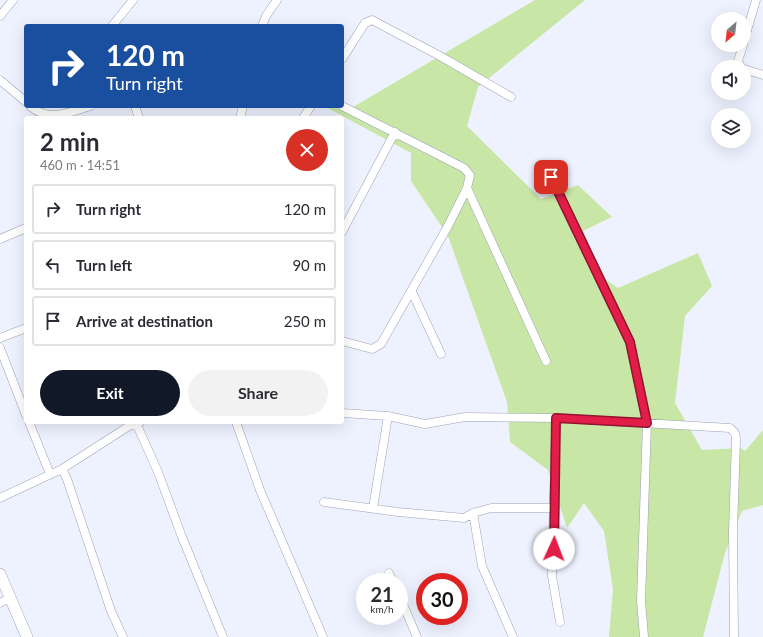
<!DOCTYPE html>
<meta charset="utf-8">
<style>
:root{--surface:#fff;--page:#f2f2f3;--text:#2b2b33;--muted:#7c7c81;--line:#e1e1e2;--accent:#111827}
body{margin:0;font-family:Lato,sans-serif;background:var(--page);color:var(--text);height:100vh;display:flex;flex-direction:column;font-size:15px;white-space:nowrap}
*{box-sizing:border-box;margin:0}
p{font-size:13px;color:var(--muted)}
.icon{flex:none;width:22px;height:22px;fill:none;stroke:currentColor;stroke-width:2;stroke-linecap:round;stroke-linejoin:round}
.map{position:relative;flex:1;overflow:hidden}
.sheet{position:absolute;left:24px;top:116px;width:320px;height:308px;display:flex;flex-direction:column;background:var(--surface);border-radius:4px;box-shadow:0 4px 16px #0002}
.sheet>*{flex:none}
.guide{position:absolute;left:24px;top:24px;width:320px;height:84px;border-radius:4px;box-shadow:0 4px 16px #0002;background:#1a4fa0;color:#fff;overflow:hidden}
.needle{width:26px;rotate:208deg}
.fabs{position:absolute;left:711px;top:12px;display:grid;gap:8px}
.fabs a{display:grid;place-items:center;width:40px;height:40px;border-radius:50%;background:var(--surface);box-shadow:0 4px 16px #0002;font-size:20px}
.speed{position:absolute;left:356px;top:573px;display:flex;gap:8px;font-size:20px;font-weight:700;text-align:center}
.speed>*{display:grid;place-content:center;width:52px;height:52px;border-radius:50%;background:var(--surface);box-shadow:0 4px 16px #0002;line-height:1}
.speed small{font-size:10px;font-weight:400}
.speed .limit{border:6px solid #d22;background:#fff;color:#111}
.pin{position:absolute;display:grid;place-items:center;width:34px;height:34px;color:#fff;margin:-17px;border-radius:8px;box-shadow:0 2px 6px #0006}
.me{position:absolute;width:44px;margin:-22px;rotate:2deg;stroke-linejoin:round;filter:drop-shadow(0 0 3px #0008)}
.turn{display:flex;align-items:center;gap:14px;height:84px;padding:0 16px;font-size:18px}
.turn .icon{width:52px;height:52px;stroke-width:2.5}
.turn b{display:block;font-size:28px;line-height:34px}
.round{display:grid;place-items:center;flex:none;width:42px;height:42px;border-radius:21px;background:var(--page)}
.head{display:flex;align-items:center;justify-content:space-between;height:68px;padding:0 16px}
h1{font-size:24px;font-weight:700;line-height:30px}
.button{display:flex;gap:8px;margin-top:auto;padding:8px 16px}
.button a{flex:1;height:46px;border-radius:24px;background:var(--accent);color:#fff;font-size:16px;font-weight:700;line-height:46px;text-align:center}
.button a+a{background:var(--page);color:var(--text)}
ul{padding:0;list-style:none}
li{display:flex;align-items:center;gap:12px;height:50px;margin:0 8px 6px;padding:0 8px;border:2px solid var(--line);border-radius:4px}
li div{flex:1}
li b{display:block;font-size:15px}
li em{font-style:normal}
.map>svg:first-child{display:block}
.green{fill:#c8e6a6}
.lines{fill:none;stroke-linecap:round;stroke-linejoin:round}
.street-casing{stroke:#9ca1b5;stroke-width:9}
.secondary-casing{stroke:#9ca1b5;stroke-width:12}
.street{stroke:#fff;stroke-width:8}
.secondary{stroke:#fff;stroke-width:11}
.route-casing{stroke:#92132f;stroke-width:10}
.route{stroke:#e11d48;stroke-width:7}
</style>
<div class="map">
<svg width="763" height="637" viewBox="0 0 763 637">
<rect width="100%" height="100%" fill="#eef2ff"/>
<path class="green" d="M 535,0 L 585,0 L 478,87 L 467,126 L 541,199 L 578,185 L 612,217 L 583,231 L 602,277 L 618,288 L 698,253 L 712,286 L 685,316 L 675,403 L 702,450 L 741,448 L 745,451 L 763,430 L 763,505 L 742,511 L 725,553 L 703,637 L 609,637 L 613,589 L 604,531 L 584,503 L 567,528 L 548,470 L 510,442 L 507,402 L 448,236 L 411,181 L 411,153 L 324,106 L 353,107 Z"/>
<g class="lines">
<g class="street-casing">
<path id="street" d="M 0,16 L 13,0
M 112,26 L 133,0
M 262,26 L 266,16 L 277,0
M 744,41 L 756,0
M 342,59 L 365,23 L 372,20 L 440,56 L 511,97
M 741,67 L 738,61 L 743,45
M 744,69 L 763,75
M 0,80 L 26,102
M 30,106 C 50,123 69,112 91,106
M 135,106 L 139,118
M 342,106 L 464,168 L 470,175 L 467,188 L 448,226 L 381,344 L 372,349 L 342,341
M 240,118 L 243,106
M 303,118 L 311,106
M 551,177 L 630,342 L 647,423 L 641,601 L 644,637
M 467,188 L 546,361
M 342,232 L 395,132
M 0,239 L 26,228
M 412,292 L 441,354
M 0,338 L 26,328
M 0,348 L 26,415
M 342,413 L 388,416 L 425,424 L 465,417 L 556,418 L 730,428 L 735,433 L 736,439 L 733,531 L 734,637
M 556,418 L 552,576 L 560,622
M 29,422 L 50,474
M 236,422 L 260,490 L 323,637
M 136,423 L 158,472 L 182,537 L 223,637
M 62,469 L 67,479 L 111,611 L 123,637
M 0,498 L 62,469 L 129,426 L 140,422
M 324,502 L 398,512 L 464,518 L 473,513 L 482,566 L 513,637
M 373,508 L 388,416
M 473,513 L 491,508 L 555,508
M 389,573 L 393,582
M 399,595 L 417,637
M 0,603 L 10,598"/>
</g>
<g class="secondary-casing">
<path id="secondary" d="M 0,574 L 27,637"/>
</g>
<use href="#street" class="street"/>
<use href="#secondary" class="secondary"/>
</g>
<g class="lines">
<g class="route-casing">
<path id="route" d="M 551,177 L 630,342 L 647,423 L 556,418 L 554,549"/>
</g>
<use href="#route" class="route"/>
</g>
</svg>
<div class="fabs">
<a><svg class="needle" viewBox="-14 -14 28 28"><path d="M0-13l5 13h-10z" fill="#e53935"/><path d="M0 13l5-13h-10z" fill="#7c7c81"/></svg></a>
<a><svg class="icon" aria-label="sound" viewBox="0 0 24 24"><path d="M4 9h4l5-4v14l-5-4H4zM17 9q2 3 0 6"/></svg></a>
<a><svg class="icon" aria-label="layers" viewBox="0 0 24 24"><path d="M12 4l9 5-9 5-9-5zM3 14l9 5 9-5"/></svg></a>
</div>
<div class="speed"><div>21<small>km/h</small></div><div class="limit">30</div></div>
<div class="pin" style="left:551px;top:177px;background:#d93025"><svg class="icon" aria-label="arrive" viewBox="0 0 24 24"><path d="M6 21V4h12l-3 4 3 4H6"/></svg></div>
<svg class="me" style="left:554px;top:549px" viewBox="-20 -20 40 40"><circle r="19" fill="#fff"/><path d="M0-13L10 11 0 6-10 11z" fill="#e11d48"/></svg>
<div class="guide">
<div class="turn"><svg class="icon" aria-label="right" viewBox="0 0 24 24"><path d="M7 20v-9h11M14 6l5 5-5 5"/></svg><div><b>120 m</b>Turn right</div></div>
</div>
<section class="sheet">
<div class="head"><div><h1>2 min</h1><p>460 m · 14:51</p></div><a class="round" style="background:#d93025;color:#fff"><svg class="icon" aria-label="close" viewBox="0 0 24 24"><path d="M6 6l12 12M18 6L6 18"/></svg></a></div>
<ul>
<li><svg class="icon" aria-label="right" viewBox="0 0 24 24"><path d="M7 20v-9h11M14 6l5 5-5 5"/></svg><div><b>Turn right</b></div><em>120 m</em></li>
<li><svg class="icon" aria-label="left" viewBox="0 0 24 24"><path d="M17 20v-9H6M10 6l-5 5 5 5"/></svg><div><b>Turn left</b></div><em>90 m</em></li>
<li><svg class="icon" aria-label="arrive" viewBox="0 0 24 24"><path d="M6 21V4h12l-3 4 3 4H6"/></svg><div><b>Arrive at destination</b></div><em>250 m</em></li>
</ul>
<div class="button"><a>Exit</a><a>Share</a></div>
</section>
</div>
